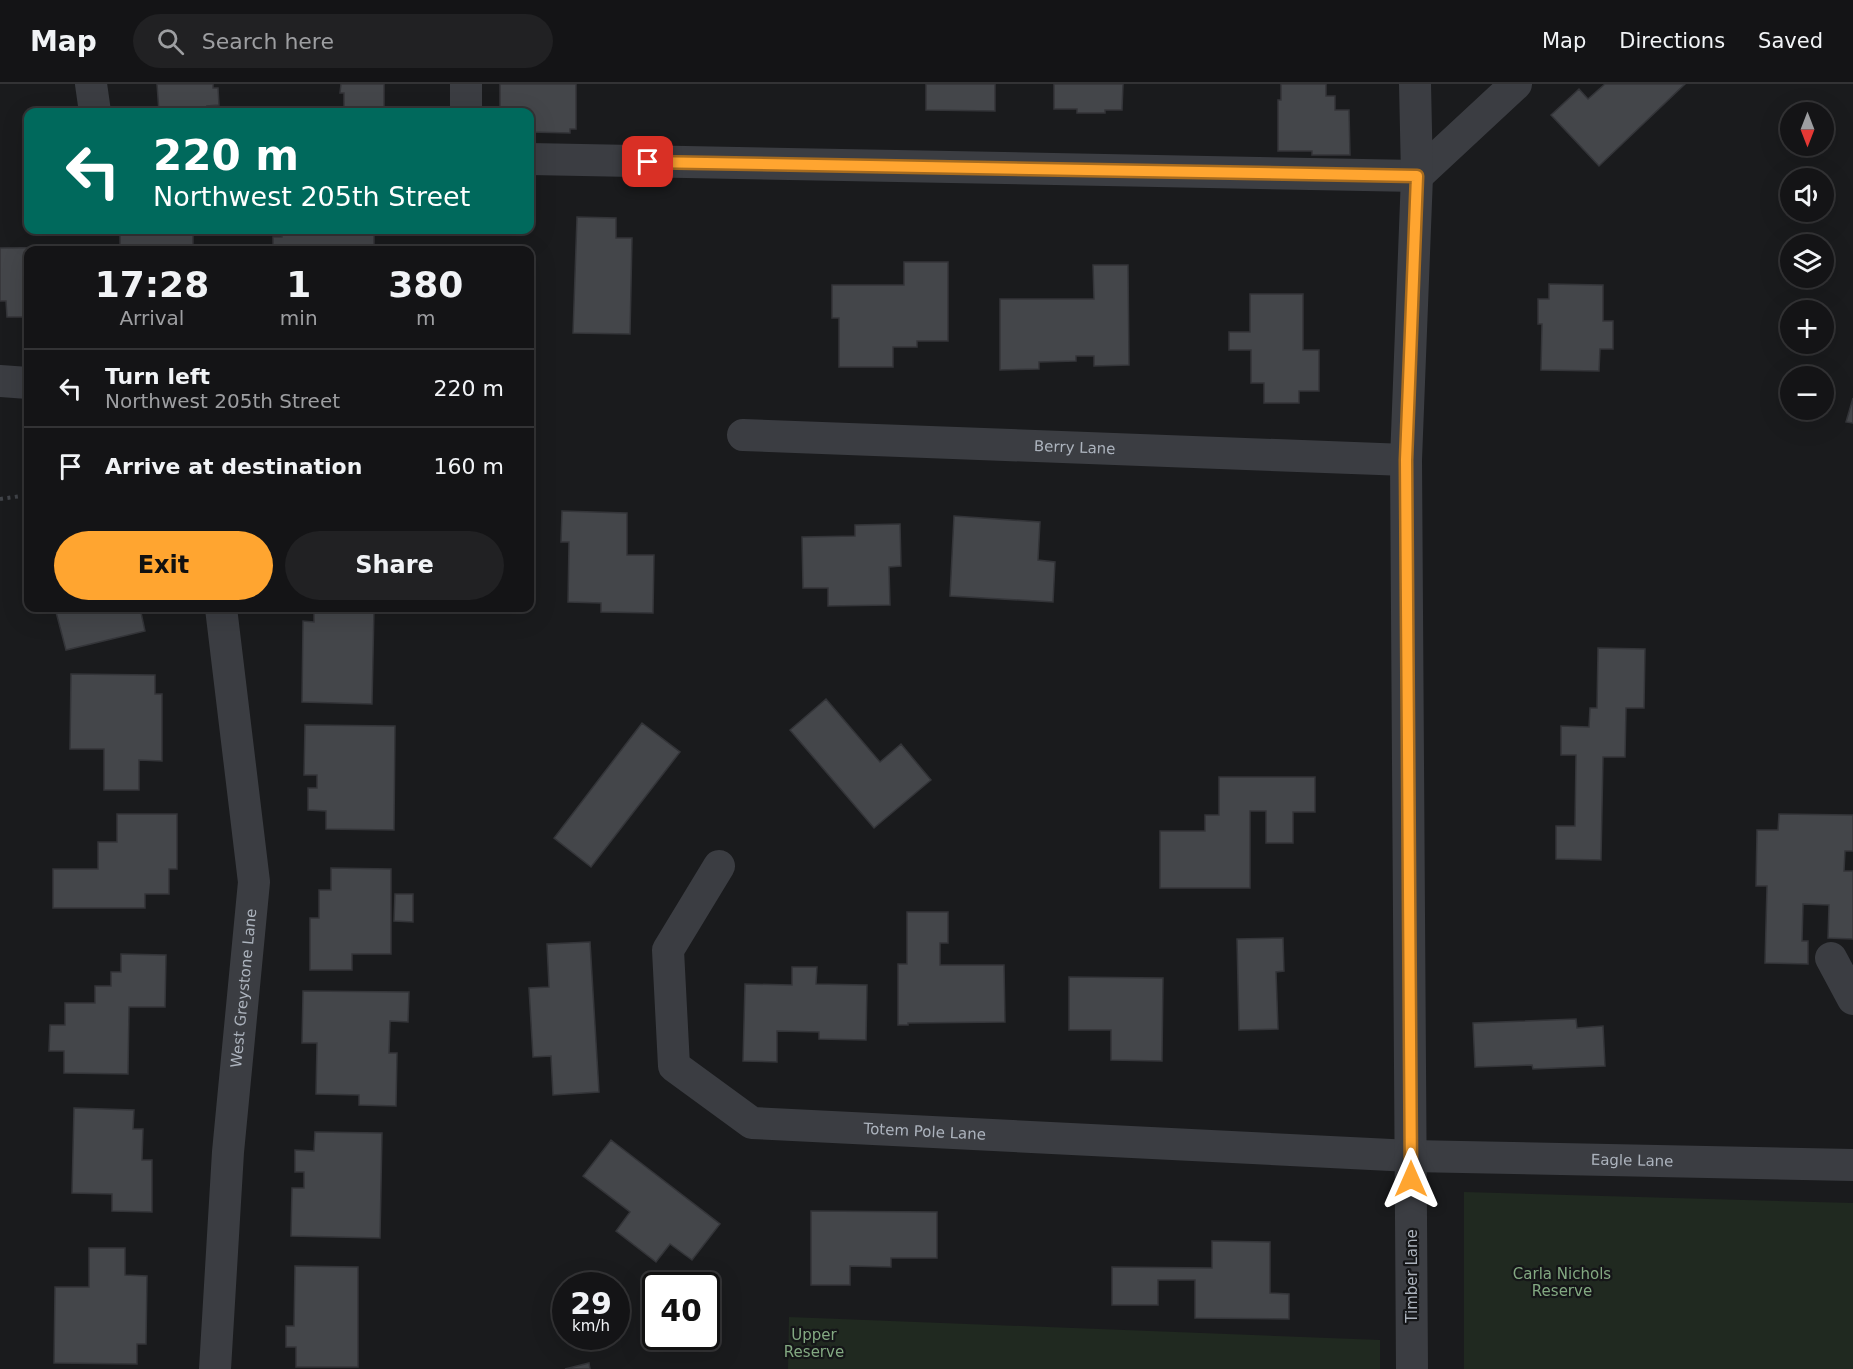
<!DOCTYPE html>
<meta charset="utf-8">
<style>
:root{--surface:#141416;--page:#212123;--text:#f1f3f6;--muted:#9d9ea1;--line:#333335;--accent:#ffa530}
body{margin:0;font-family:"DejaVu Sans",sans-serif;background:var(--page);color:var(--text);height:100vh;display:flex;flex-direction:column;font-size:22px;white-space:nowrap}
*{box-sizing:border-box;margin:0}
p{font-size:20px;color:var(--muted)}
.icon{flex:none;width:33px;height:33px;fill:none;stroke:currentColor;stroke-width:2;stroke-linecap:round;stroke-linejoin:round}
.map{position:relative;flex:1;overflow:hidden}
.side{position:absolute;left:24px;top:162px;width:510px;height:366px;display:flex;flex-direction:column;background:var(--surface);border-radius:12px;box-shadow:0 6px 24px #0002,0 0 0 2px var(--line)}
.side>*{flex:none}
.hud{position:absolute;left:24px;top:24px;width:510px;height:126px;border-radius:12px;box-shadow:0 6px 24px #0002,0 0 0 2px var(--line);background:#00695c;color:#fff;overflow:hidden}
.needle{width:39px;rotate:180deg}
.tools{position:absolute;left:1780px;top:18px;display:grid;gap:12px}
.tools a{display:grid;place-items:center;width:54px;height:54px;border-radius:50%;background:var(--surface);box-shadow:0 6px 24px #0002,0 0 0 2px var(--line);font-size:30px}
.speed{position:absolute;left:552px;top:1188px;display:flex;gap:12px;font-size:30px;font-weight:700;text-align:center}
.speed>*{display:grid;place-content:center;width:78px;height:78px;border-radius:50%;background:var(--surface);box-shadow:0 6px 24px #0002,0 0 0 2px var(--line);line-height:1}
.speed small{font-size:15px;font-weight:400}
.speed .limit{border:3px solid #111;border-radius:9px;background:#fff;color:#111}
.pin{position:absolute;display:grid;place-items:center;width:51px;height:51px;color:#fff;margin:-26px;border-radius:12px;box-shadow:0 3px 9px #0006}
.me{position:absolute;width:66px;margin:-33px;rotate:0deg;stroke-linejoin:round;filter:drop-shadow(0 0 4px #0008)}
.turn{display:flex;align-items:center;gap:21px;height:126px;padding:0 30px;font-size:27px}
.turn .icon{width:78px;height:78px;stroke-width:2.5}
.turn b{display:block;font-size:42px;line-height:51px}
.eta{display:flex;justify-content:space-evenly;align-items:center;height:102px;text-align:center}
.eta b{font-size:36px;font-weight:800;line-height:42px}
.cta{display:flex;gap:12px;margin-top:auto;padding:12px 30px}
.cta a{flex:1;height:69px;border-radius:36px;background:var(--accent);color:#111;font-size:24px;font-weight:800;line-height:69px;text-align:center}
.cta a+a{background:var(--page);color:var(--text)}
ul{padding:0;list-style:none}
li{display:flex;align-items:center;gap:18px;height:78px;padding:0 30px;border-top:2px solid var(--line)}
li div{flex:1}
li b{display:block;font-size:22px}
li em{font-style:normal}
header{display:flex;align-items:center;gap:36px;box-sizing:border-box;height:84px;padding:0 30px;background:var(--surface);border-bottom:2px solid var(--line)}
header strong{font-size:28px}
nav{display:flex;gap:33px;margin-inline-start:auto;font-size:21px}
.search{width:420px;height:54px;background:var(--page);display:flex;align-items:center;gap:15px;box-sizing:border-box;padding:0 21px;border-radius:33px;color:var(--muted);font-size:22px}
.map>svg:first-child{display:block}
.green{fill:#202920}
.building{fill:#44464a;stroke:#343539;stroke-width:1.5}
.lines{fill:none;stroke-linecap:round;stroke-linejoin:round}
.path{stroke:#414449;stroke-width:4;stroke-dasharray:3 4.5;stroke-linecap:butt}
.minor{stroke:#3b3d42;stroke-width:32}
.route-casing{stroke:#a66b1f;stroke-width:15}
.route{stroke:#ffa530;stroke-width:10}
.labels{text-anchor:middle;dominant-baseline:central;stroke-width:4.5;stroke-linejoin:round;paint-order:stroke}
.street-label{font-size:15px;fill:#acb3bd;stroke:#151618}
.park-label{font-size:15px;fill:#83a982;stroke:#151618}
</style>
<header>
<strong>Map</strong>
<div class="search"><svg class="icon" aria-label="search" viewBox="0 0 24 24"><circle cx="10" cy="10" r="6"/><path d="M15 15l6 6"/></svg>Search here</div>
<nav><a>Map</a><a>Directions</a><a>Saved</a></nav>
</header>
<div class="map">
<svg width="1853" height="1285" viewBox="0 0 1853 1285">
<rect width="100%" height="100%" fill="#1a1b1d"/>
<path class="green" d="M 1464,1108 L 1853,1119 L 1853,1285 L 1464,1285 Z
M 789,1233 L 1380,1256 L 1380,1285 L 788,1285 Z"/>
<path class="building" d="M 157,0 L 213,0 L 213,4 L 218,4 L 219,21 L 207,22 L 208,25 L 159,28 Z
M 341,0 L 384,0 L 384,28 L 344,28 L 344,9 L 340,9 Z
M 500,0 L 576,0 L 576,45 L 570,45 L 570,49 L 530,48 L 530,28 L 500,28 Z
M 926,0 L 995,0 L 995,27 L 926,26 Z
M 1054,0 L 1123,0 L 1122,26 L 1105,26 L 1105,29 L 1077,29 L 1077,25 L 1054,25 Z
M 1281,0 L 1326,0 L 1326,12 L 1335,12 L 1335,26 L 1349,26 L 1350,71 L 1312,71 L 1312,67 L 1278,67 L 1278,16 L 1281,16 Z
M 1605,0 L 1685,0 L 1599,82 L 1551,31 L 1579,5 L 1588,15 Z
M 577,133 L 616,134 L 616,154 L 632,154 L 630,250 L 573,249 Z
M 282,146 L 374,146 L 374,166 L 273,166 L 273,153 L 282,153 Z
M 120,149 L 193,149 L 193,166 L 120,166 Z
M 86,163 L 87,166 L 28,166 L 28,233 L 7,233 L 6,217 L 0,217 L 0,164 Z
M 904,178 L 948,178 L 948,257 L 917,257 L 917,263 L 893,263 L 893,283 L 839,283 L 839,234 L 832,234 L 832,201 L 904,201 Z
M 1093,181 L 1128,181 L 1129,281 L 1094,282 L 1094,272 L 1076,272 L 1076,277 L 1039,278 L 1039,285 L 1000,286 L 1000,215 L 1094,215 Z
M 1549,200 L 1603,201 L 1603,237 L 1613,237 L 1613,265 L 1600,265 L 1599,287 L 1541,286 L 1542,240 L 1538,240 L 1538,215 L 1549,215 Z
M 1250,210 L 1303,210 L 1303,266 L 1319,266 L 1319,307 L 1299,307 L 1299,319 L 1264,319 L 1264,299 L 1251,299 L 1251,266 L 1229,266 L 1229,248 L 1250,248 Z
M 1853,314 L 1853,339 L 1846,338 Z
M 562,427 L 627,429 L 627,471 L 654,471 L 653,529 L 601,528 L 601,519 L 568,518 L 569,458 L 561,458 Z
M 954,432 L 1040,438 L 1038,476 L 1055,478 L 1053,518 L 950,512 Z
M 900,440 L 901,482 L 889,483 L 890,521 L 828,522 L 828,504 L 803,504 L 802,453 L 855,452 L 855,441 Z
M 63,524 L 140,524 L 145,547 L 66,566 L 56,528 L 64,526 Z
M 314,524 L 374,524 L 372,620 L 302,618 L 303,537 L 314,538 Z
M 1598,564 L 1645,565 L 1644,624 L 1626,624 L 1625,673 L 1603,673 L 1601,776 L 1556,775 L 1556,742 L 1575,742 L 1576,671 L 1561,671 L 1561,642 L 1589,643 L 1590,624 L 1597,624 Z
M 71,590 L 155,591 L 155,610 L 162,610 L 162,677 L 139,676 L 139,706 L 104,706 L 104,665 L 70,665 Z
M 826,615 L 880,678 L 901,660 L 931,696 L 874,744 L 790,646 Z
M 642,639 L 680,668 L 591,783 L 554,754 Z
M 305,641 L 395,642 L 394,746 L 326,745 L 326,727 L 308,726 L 308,704 L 317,704 L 317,691 L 304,691 Z
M 1219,693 L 1315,693 L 1315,728 L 1293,728 L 1293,759 L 1266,759 L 1266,727 L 1250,727 L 1250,804 L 1160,804 L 1160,747 L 1205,747 L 1205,731 L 1219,731 Z
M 117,730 L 177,730 L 177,785 L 169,785 L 169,810 L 145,810 L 145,824 L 53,824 L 53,785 L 98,785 L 98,758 L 117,758 Z
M 1779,730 L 1853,731 L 1853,767 L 1845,767 L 1844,787 L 1853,787 L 1853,855 L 1828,854 L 1829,821 L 1803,820 L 1802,857 L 1808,857 L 1808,880 L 1765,879 L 1767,802 L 1756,802 L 1757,746 L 1778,746 Z
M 331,784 L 391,785 L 391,870 L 352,870 L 352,886 L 310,886 L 310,834 L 319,834 L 319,806 L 331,806 Z
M 395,810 L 413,810 L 413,838 L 394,837 Z
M 907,828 L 948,828 L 948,859 L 940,859 L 940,881 L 1004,881 L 1005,938 L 908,939 L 908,941 L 898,941 L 898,880 L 907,880 Z
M 1283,854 L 1284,887 L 1276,888 L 1278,945 L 1239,946 L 1237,855 Z
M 590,858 L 599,1008 L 553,1011 L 551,972 L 533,973 L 529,904 L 549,903 L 547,860 Z
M 121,870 L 166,871 L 165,923 L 129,923 L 128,990 L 64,989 L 64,967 L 49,967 L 50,941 L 65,941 L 65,919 L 95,919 L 95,902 L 111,902 L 111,888 L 121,888 Z
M 792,883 L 817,883 L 816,900 L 867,901 L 866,956 L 819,955 L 819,948 L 777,947 L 777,978 L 743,977 L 745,900 L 792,901 Z
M 1069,893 L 1163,894 L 1162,977 L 1111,976 L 1111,946 L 1069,946 Z
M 303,907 L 409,908 L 408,938 L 390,937 L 389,969 L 397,969 L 396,1022 L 359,1021 L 359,1011 L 316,1010 L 317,959 L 302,959 Z
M 1576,935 L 1577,944 L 1603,942 L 1605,982 L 1533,985 L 1532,981 L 1475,983 L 1473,939 Z
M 74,1024 L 134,1026 L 133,1045 L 143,1045 L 142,1076 L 152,1076 L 152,1128 L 112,1127 L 112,1110 L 72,1109 Z
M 315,1048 L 382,1049 L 380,1154 L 291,1152 L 292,1104 L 304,1104 L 304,1088 L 295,1088 L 295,1066 L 314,1067 Z
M 611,1056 L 720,1140 L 692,1176 L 670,1160 L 656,1178 L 616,1147 L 630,1128 L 583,1092 Z
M 811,1127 L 937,1128 L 937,1174 L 891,1174 L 891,1183 L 850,1182 L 850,1201 L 811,1201 Z
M 1212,1157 L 1270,1158 L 1270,1209 L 1289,1210 L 1289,1235 L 1195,1234 L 1195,1196 L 1158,1196 L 1158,1221 L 1112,1221 L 1112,1183 L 1212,1184 Z
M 89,1164 L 125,1164 L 125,1191 L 147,1192 L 146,1260 L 137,1260 L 137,1280 L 54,1279 L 55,1203 L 89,1203 Z
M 295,1182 L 358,1183 L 358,1283 L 296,1283 L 296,1263 L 286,1263 L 286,1242 L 294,1242 Z
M 589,1279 L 590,1285 L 565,1285 Z"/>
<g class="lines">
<path class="path" d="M 0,415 L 28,411"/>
<g class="minor">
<path d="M 91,0 L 95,28"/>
<path d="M 466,0 L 466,28"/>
<path d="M 530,75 L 1417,92"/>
<path d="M 1417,92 L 1516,0"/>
<path d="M 0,297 L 28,299"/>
<path id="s1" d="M 743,351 L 1406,376"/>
<path id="s2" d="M 719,782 L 668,866 L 674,982 L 752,1039 L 1411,1072 L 1853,1081"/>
<path d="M 1831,874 L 1853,915"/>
<path id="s3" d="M 215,1285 L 228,1068 L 254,798 L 221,524"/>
<path d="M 1412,1285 L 1406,376 L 1417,92 L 1415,0"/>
</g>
</g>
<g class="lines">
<g class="route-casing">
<path id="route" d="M 648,78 L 1417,92 L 1406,376 L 1411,1095"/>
</g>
<use href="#route" class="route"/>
</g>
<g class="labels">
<g class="street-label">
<text stroke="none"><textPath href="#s1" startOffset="332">Berry Lane</textPath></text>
<text stroke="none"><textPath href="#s3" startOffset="382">West Greystone Lane</textPath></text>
<text stroke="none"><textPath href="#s2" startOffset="484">Totem Pole Lane</textPath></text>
<text stroke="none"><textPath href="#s2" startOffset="1192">Eagle Lane</textPath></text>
<text transform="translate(1412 1192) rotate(-90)">Timber Lane</text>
</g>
<g class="park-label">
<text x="1562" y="1190">Carla Nichols<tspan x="1562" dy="17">Reserve</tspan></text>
<text x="814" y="1251">Upper<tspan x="814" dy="17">Reserve</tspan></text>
</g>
</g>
</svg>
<div class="tools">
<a><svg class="needle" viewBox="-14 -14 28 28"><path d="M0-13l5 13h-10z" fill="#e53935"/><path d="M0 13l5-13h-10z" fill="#9d9ea1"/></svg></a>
<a><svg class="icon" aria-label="sound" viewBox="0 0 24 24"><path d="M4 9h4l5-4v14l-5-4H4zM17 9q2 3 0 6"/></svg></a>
<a><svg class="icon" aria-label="layers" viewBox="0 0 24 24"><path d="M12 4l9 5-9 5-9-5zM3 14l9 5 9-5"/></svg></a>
<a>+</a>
<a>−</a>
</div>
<div class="speed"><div>29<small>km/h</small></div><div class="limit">40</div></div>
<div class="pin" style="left:648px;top:78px;background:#d93025"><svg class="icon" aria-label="arrive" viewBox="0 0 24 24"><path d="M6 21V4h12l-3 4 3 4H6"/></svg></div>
<svg class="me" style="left:1411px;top:1095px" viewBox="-20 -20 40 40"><path d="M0-17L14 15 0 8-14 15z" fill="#ffa530" stroke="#fff" stroke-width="4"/></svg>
<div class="hud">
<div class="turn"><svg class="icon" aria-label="left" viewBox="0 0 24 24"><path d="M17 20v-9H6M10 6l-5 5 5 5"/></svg><div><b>220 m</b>Northwest 205th Street</div></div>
</div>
<section class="side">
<div class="eta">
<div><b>17:28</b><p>Arrival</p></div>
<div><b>1</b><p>min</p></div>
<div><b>380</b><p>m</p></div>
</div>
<ul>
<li><svg class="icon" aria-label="left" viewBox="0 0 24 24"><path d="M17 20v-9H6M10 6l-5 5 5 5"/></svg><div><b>Turn left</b><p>Northwest 205th Street</p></div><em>220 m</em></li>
<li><svg class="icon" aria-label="arrive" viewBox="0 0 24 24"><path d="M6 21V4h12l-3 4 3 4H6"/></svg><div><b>Arrive at destination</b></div><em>160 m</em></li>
</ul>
<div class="cta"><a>Exit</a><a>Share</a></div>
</section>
</div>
